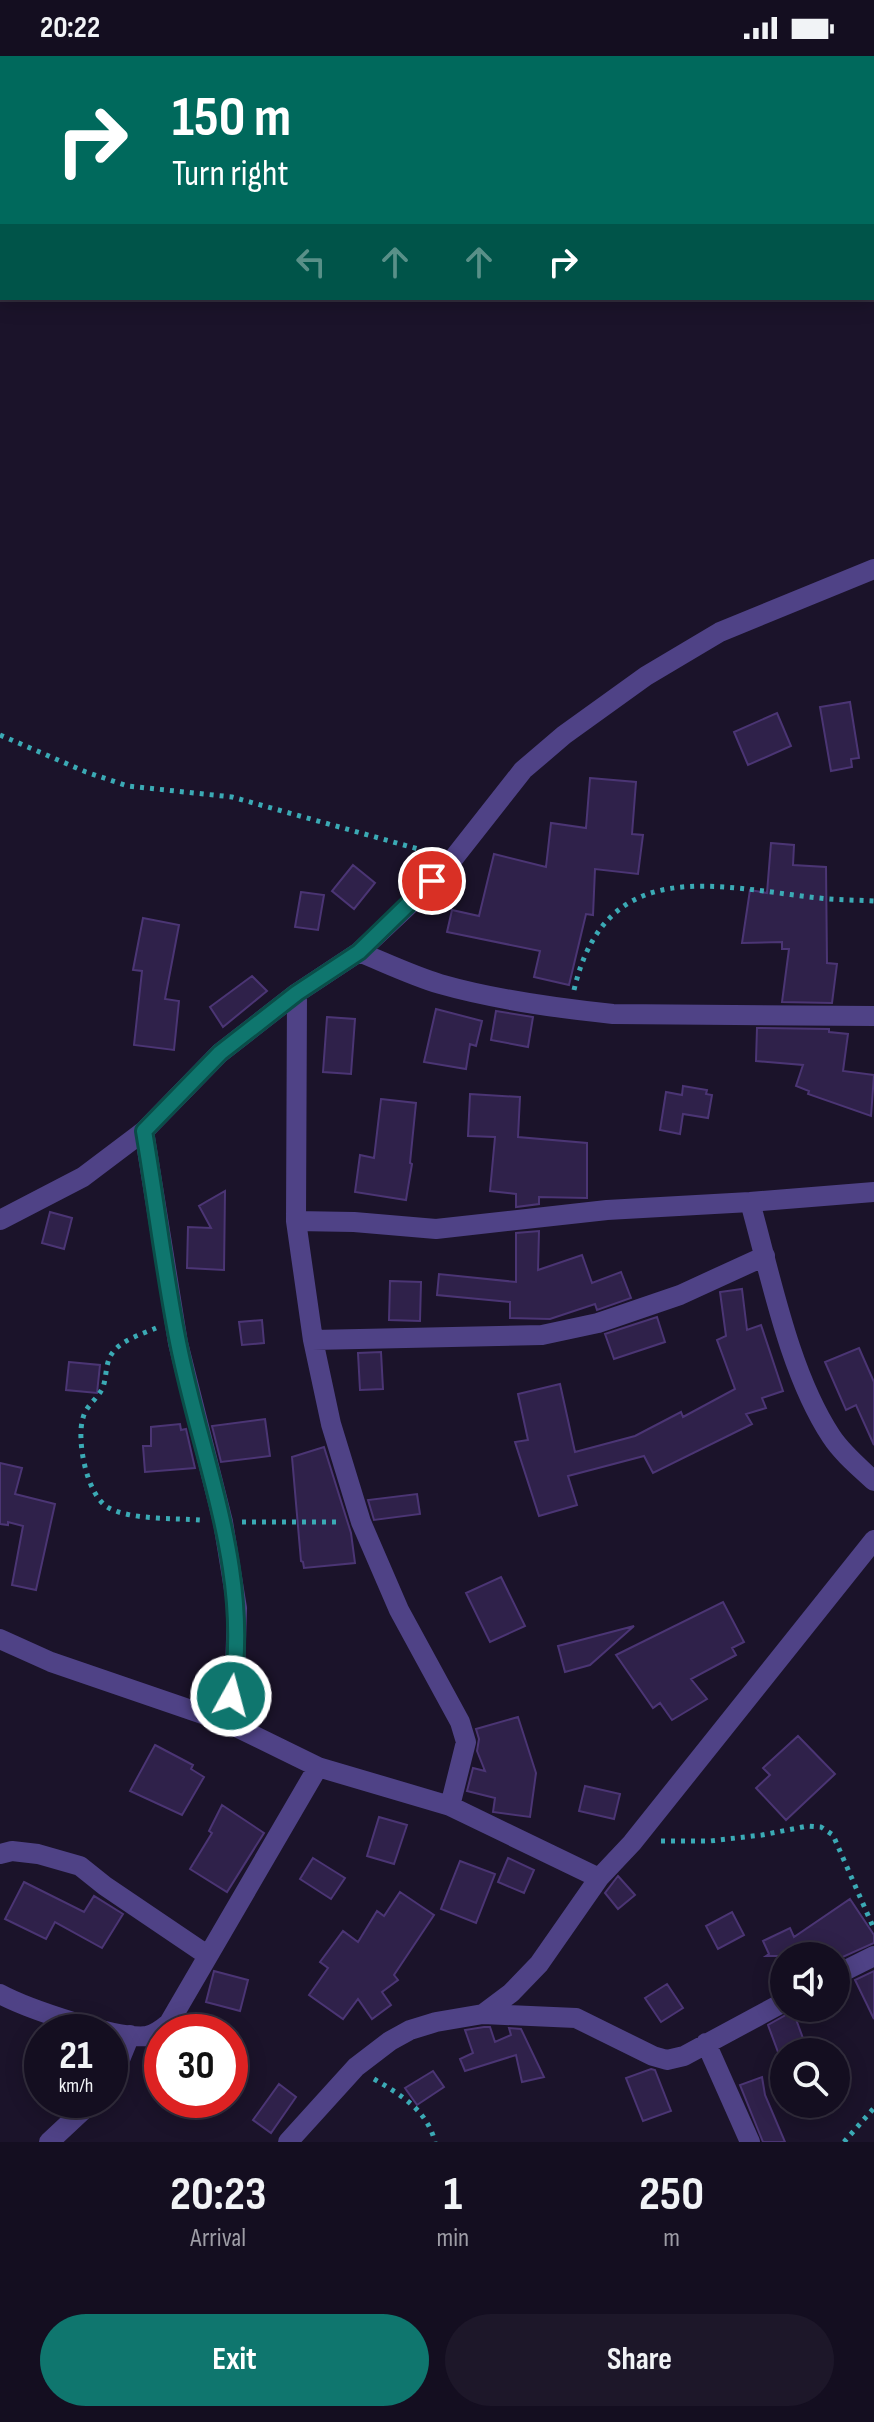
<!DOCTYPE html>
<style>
:root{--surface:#140e20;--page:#1d1729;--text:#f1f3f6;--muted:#9d9ca5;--line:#332e3e;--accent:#0f766e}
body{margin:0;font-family:"Sofia Sans Condensed",sans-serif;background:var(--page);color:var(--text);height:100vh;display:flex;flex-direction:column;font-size:30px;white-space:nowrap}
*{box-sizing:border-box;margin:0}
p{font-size:26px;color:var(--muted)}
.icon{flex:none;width:44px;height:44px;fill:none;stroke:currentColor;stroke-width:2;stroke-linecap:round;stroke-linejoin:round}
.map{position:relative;height:2086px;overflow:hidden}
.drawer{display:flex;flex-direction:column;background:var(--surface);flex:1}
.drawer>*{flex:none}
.banner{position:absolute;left:0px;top:0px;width:874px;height:244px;box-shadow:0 4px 20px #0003,0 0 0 2px var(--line);background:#00695c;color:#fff;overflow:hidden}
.tools{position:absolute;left:770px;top:1886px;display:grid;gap:16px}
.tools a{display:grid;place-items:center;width:80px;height:80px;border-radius:50%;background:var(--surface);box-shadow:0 4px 20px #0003,0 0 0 2px var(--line);font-size:40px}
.speed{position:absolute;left:24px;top:1958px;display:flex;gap:16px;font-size:40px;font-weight:700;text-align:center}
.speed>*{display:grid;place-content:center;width:104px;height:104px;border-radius:50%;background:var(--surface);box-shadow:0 4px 20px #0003,0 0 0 2px var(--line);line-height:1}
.speed small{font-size:20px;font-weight:400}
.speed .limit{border:12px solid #d22;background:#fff;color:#111}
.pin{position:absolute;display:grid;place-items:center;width:68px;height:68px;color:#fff;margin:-34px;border:4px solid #fff;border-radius:50%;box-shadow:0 2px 8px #0007}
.me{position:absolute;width:88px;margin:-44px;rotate:7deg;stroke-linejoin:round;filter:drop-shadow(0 0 6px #0008)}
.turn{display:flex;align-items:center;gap:28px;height:168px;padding:0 40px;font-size:36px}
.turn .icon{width:104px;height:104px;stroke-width:2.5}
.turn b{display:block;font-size:56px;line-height:68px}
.lanes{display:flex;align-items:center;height:76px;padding:0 40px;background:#0003;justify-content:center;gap:40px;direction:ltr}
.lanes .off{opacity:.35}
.eta{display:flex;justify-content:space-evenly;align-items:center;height:136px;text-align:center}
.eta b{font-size:48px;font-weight:700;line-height:56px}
.button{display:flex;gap:16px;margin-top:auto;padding:16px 40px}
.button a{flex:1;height:92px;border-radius:48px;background:var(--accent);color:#fff;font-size:32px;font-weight:700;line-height:92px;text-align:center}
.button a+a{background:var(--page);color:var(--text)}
.status{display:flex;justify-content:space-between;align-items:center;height:56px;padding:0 40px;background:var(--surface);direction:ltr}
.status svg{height:22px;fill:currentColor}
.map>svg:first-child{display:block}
.building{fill:#2f214a;stroke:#4b3574;stroke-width:2}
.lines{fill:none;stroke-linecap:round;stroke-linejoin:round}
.path{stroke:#3baab5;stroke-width:5;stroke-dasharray:4 6;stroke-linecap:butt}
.street{stroke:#4f4286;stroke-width:20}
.route-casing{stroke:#0a4d48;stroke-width:20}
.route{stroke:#0f766e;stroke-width:14}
</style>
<div class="status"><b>20:22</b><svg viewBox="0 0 49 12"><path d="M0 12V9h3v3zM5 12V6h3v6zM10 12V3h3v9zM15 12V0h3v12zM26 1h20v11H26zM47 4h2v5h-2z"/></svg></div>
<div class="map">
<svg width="874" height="2086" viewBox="0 0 874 2086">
<rect width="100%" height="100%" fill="#1b132a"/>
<path class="building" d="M 850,646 L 859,702 L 851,703 L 852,711 L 831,715 L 820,651 Z
M 777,657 L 791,690 L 748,709 L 734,676 Z
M 590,722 L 636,726 L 632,778 L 643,779 L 638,818 L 595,813 L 593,859 L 586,858 L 569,929 L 534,921 L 540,895 L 447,876 L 452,854 L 479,860 L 494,798 L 546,811 L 551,767 L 586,772 Z
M 771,787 L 794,789 L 793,809 L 826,811 L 827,907 L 837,908 L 832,947 L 782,946 L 789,893 L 782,893 L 782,886 L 742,887 L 750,834 L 767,837 Z
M 353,809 L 375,827 L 354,853 L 332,835 Z
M 301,836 L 324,839 L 318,874 L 295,871 Z
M 143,862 L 179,869 L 165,943 L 179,945 L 174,994 L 134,989 L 142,915 L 133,914 Z
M 252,920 L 267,935 L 223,971 L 210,951 Z
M 436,953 L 482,965 L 476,990 L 470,988 L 466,1013 L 424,1006 Z
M 496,955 L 533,961 L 528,991 L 491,984 Z
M 327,961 L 355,963 L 351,1018 L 323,1016 Z
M 757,972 L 829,973 L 829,976 L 848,978 L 843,1015 L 874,1019 L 871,1060 L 808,1038 L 809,1035 L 796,1030 L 803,1009 L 756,1005 Z
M 683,1030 L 707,1034 L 706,1038 L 712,1039 L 708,1062 L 683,1058 L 680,1078 L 660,1074 L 666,1036 L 682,1039 Z
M 470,1038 L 520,1041 L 518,1081 L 587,1087 L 587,1142 L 539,1141 L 539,1148 L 516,1151 L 516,1138 L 490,1135 L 495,1081 L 468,1080 Z
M 381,1043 L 416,1047 L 410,1107 L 412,1108 L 406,1144 L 355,1136 L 360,1099 L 374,1102 Z
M 225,1135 L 224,1214 L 187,1212 L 188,1171 L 211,1172 L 199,1150 Z
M 50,1156 L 72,1162 L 64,1193 L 42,1187 Z
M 539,1175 L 538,1214 L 582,1199 L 592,1227 L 621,1216 L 631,1242 L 597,1254 L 595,1248 L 550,1263 L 510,1262 L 510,1246 L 437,1239 L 439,1218 L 516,1226 L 516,1177 Z
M 390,1225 L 421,1226 L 420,1265 L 389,1264 Z
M 742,1233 L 747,1274 L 761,1269 L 783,1335 L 762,1342 L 766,1352 L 746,1358 L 752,1368 L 653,1417 L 644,1400 L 568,1420 L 577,1449 L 539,1460 L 515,1386 L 528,1384 L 518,1338 L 560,1328 L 575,1396 L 635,1380 L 681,1356 L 683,1361 L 735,1333 L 717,1284 L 726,1280 L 720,1236 Z
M 657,1261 L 665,1286 L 614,1303 L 605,1278 Z
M 262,1264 L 264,1287 L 242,1289 L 239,1266 Z
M 859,1292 L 874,1326 L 874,1389 L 856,1349 L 846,1354 L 825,1306 Z
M 381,1296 L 383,1333 L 360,1334 L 358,1297 Z
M 69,1306 L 100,1309 L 97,1337 L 66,1334 Z
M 265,1363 L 270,1400 L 221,1406 L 212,1370 Z
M 180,1368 L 181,1374 L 186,1373 L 195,1412 L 145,1416 L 143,1390 L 151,1390 L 151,1371 Z
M 324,1391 L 351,1477 L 355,1507 L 304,1512 L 303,1506 L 301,1505 L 292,1401 Z
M 0,1407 L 22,1412 L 15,1438 L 55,1448 L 36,1534 L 12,1529 L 23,1470 L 8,1466 L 8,1469 L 0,1468 Z
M 417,1438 L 420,1458 L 374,1464 L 368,1444 Z
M 501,1521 L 525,1570 L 490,1586 L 466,1537 Z
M 723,1546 L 744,1586 L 732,1592 L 736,1599 L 691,1623 L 707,1643 L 672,1664 L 660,1647 L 653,1652 L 616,1599 Z
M 634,1570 L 590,1609 L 565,1616 L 558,1590 Z
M 518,1661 L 536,1717 L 530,1761 L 493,1756 L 495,1742 L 467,1735 L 473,1712 L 485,1715 L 477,1695 L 479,1683 L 476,1673 Z
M 798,1680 L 835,1718 L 786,1764 L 756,1732 L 770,1719 L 763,1712 Z
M 155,1689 L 193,1709 L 191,1713 L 204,1721 L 182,1759 L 130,1735 Z
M 585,1730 L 620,1738 L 614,1763 L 579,1755 Z
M 222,1749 L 264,1777 L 227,1836 L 190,1813 L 212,1777 L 209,1775 Z
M 379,1761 L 407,1769 L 394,1808 L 367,1800 Z
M 313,1802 L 345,1822 L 331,1843 L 300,1823 Z
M 508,1802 L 534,1814 L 524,1837 L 498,1826 Z
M 460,1805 L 495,1818 L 476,1867 L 441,1853 Z
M 618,1820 L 635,1839 L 618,1853 L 605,1837 Z
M 24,1826 L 84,1856 L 94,1840 L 123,1858 L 102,1892 L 55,1866 L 46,1883 L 5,1863 Z
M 400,1836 L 434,1859 L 394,1919 L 398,1924 L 382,1936 L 391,1949 L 372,1963 L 358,1943 L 343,1963 L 309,1939 L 328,1912 L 320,1906 L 343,1875 L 358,1886 L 377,1855 L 384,1860 Z
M 850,1843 L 874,1879 L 874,1887 L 836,1904 L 836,1900 L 766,1900 L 769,1898 L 763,1885 L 790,1872 L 794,1881 Z
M 732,1856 L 744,1879 L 718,1893 L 706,1870 Z
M 214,1915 L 248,1924 L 240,1955 L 206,1946 Z
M 874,1915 L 874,1963 L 855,1924 Z
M 667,1928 L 683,1952 L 661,1966 L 645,1942 Z
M 793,1955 L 808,1996 L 778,1996 L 768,1969 Z
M 484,1971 L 490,1971 L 495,1986 L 511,1979 L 509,1972 L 521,1973 L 544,2021 L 522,2026 L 516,1999 L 465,2015 L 460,2003 L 473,1997 L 465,1974 Z
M 651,2013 L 655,2014 L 671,2055 L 643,2065 L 626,2022 Z
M 433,2015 L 444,2031 L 417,2049 L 405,2032 Z
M 762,2021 L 765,2039 L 785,2086 L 763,2086 L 740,2029 Z
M 279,2028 L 296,2041 L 271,2077 L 253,2064 Z"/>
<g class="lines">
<path class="path" d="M 0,679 L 86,716 L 128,730 L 232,741 L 429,796
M 574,934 C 606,797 716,831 819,842 C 837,844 856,844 874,845
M 156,1272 C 142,1278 122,1284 113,1296 C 105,1306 107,1320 103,1331 C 98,1343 86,1349 83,1362 C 76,1384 87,1441 109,1452 C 131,1464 175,1462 200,1464
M 242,1466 L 340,1466
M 661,1785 L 710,1785 L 762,1779 L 808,1770 L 821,1771 L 833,1779 L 874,1873
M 374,2023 C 401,2039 427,2054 435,2086
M 844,2086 L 874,2052"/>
<path class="street" d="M 359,896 C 386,907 413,920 440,928 C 496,944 555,952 613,958 L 874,960
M 297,937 L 296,1165 L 313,1284 L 331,1368 L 361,1466 L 399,1554 L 460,1666 L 466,1686 L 450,1750
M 144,1075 L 178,1287 L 223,1466 L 237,1552 L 235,1615 L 226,1666
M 750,1146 C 771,1221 789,1316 831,1380 C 842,1397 859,1411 874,1425
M 0,1164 L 83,1121 L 144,1075 L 220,997 L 297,937 L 359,896 L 411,847 L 453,803 L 523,714 L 564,679 L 646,620 L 720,576 L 874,513
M 296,1165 L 354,1166 L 436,1173 L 607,1154 L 750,1146 L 874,1136
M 313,1284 L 542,1279 L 598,1267 L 680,1239 L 765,1200
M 0,1583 L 51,1606 L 226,1666 L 318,1711 L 450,1750 L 599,1822
M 0,1798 L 12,1795 L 38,1798 L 80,1810 L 105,1830 L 207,1899
M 836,1919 L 874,1900
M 0,1938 C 26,1952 118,1984 147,1980 C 155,1978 162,1973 169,1967 L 318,1711
M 483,1958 L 576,1962 L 653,2000 L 667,2004 L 684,2000 L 784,1946
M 706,1987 L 750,2086
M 110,2028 L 130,1979
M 49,2086 L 94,2044
M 288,2086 L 356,2011 L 390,1985 L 410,1974 L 436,1966 L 483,1958 L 511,1937 L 539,1908 L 599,1822 L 632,1787 L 874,1484"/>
</g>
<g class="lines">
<g class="route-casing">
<path id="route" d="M 231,1640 C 253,1519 201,1404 178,1286 C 164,1216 156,1145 144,1075 L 220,997 L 297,937 L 359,896 L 432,825"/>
</g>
<use href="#route" class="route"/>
</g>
</svg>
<div class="tools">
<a><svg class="icon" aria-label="sound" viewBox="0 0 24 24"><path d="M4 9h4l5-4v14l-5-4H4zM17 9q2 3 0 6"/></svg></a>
<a><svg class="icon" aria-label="search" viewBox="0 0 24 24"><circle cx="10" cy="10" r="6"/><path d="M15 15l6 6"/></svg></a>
</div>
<div class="speed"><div>21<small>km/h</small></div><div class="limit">30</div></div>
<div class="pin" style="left:432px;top:825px;background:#d93025"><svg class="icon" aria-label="arrive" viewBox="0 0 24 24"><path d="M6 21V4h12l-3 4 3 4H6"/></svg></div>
<svg class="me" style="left:231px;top:1640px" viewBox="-20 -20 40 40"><circle r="17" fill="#0f766e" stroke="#fff" stroke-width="3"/><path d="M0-11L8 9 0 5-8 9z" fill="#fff"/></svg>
<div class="banner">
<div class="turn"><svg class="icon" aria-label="right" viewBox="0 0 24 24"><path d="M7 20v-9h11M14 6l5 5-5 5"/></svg><div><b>150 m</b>Turn right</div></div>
<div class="lanes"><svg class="icon off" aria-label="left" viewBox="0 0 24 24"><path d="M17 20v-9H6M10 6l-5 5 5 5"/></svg><svg class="icon off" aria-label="ahead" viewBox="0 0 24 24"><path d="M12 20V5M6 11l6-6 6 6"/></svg><svg class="icon off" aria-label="ahead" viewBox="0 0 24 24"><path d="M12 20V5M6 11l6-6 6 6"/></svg><svg class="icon" aria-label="right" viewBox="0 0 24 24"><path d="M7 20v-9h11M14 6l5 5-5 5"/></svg></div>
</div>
</div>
<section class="drawer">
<div class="eta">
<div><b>20:23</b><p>Arrival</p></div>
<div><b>1</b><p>min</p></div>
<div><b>250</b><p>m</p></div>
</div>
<div class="button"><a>Exit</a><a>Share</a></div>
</section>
